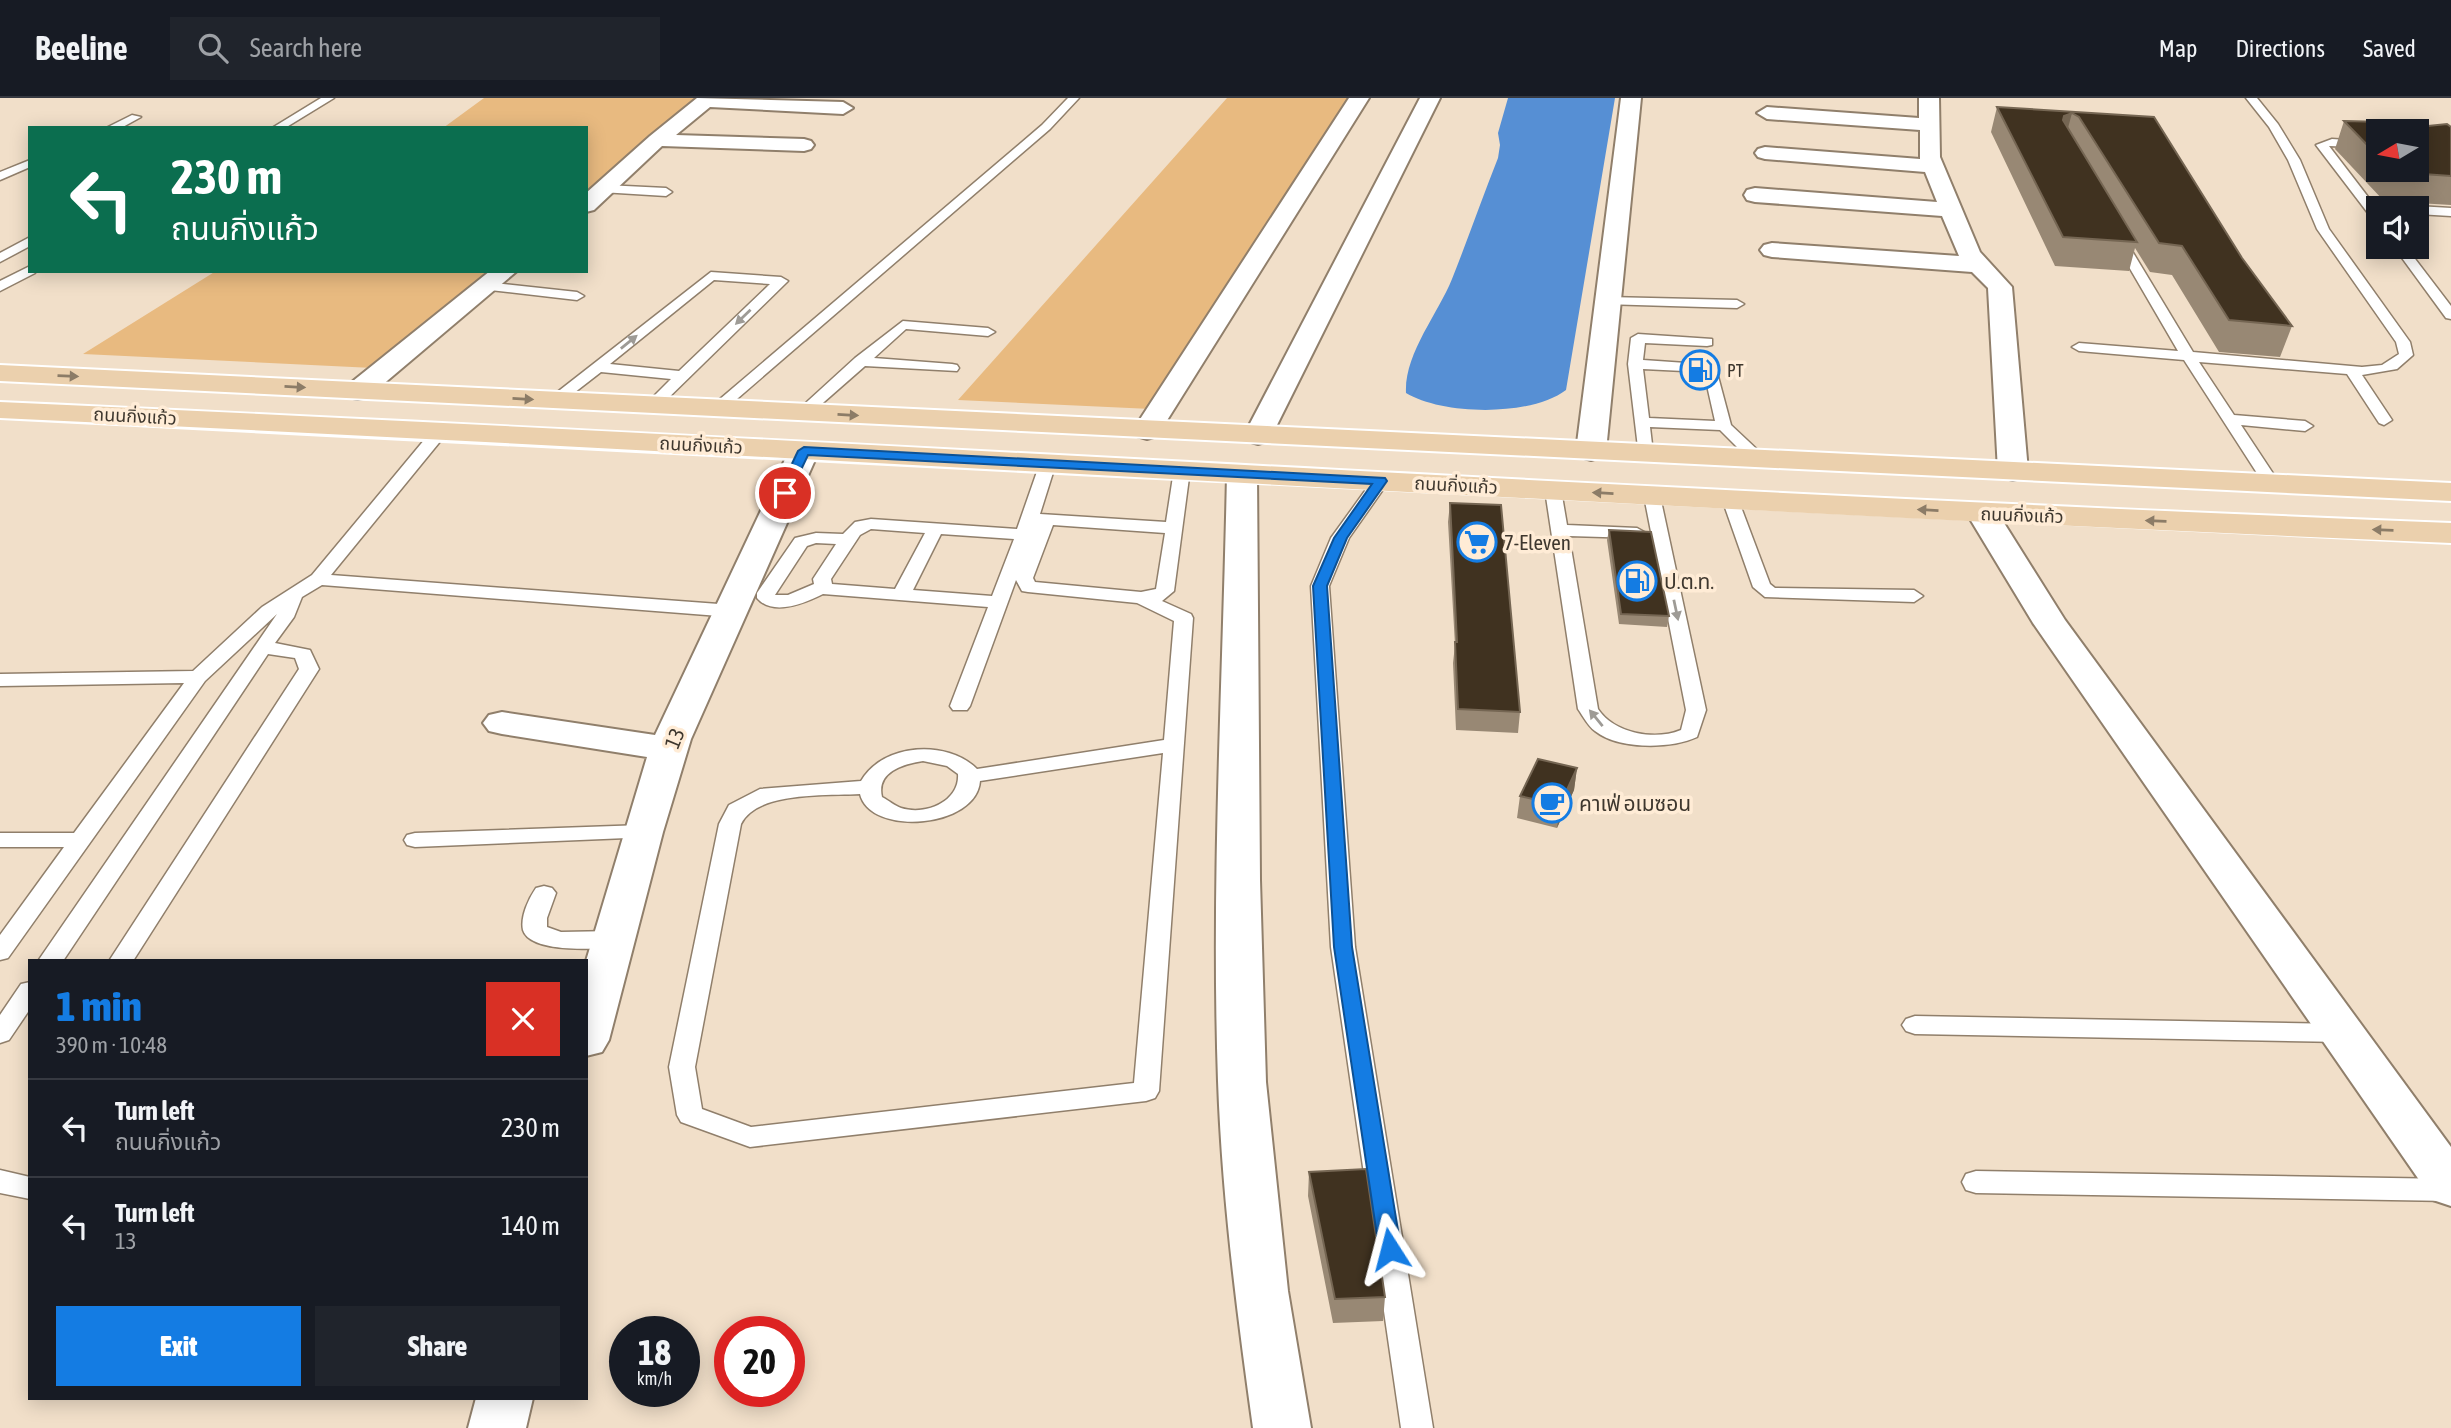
<!DOCTYPE html>
<meta charset="utf-8">
<style>
:root{--surface:#171b24;--page:#20242c;--text:#f1f3f6;--muted:#9ea1a6;--line:#363941;--accent:#147ce3}
body{margin:0;font-family:"Asap Condensed","Noto Sans Thai",sans-serif;background:var(--page);color:var(--text);height:100vh;display:flex;flex-direction:column;font-size:26px;white-space:nowrap}
*{box-sizing:border-box;margin:0}
p{font-size:23px;color:var(--muted)}
.icon{flex:none;width:38px;height:38px;fill:none;stroke:currentColor;stroke-width:2;stroke-linecap:round;stroke-linejoin:round}
.map{position:relative;flex:1;overflow:hidden}
.panel{position:absolute;left:28px;top:861px;width:560px;height:441px;display:flex;flex-direction:column;background:var(--surface);border-radius:0px;box-shadow:0 4px 18px #0003}
.panel>*{flex:none}
.banner{position:absolute;left:28px;top:28px;width:560px;height:147px;border-radius:0px;box-shadow:0 4px 18px #0003;background:#0b6e4f;color:#fff;overflow:hidden}
.needle{width:46px;rotate:260deg}
.tools{position:absolute;left:2366px;top:21px;display:grid;gap:14px}
.tools a{display:grid;place-items:center;width:63px;height:63px;border-radius:0px;background:var(--surface);box-shadow:0 4px 18px #0003;font-size:35px}
.speed{position:absolute;left:609px;top:1218px;display:flex;gap:14px;font-size:35px;font-weight:700;text-align:center}
.speed>*{display:grid;place-content:center;width:91px;height:91px;border-radius:50%;background:var(--surface);box-shadow:0 4px 18px #0003;line-height:1}
.speed small{font-size:18px;font-weight:400}
.speed .limit{border:10px solid #d22;background:#fff;color:#111}
.pin{position:absolute;display:grid;place-items:center;width:60px;height:60px;color:#fff;margin:-30px;border:4px solid #fff;border-radius:50%;box-shadow:0 2px 7px #0007}
.me{position:absolute;width:77px;margin:-38px;rotate:351deg;stroke-linejoin:round;filter:drop-shadow(0 0 5px #0008)}
.turn{display:flex;align-items:center;gap:24px;height:147px;padding:0 28px;font-size:32px}
.turn .icon{width:91px;height:91px;stroke-width:2.5}
.turn b{display:block;font-size:49px;line-height:60px}
.round{display:grid;place-items:center;flex:none;width:74px;height:74px;border-radius:0px;background:var(--page)}
.summary{display:flex;align-items:center;justify-content:space-between;height:119px;padding:0 28px}
h1{font-size:42px;font-weight:800;line-height:52px;color:var(--accent)}
.cta{display:flex;gap:14px;margin-top:auto;padding:14px 28px}
.cta a{flex:1;height:80px;border-radius:0px;background:var(--accent);color:#fff;font-size:28px;font-weight:800;line-height:80px;text-align:center}
.cta a+a{background:var(--page);color:var(--text)}
ul{padding:0;list-style:none}
li{display:flex;align-items:center;gap:21px;height:98px;padding:0 28px;border-top:2px solid var(--line)}
li div{flex:1}
li b{display:block;font-size:26px}
li em{font-style:normal}
header{display:flex;align-items:center;gap:42px;box-sizing:border-box;height:98px;padding:0 35px;background:var(--surface);border-bottom:2px solid var(--line)}
header strong{font-size:33px}
nav{display:flex;gap:38px;margin-inline-start:auto;font-size:24px}
.search{width:490px;height:63px;background:var(--page);display:flex;align-items:center;gap:18px;box-sizing:border-box;padding:0 24px;border-radius:0px;color:var(--muted);font-size:26px}
.map>svg:first-child{display:block}
.green{fill:#e8ba80}
.water{fill:#568fd4}
.lines{fill:none;stroke-linecap:round;stroke-linejoin:round}
.lane-casing{stroke:#907f6b;stroke-width:3}
.street-casing{stroke:#907f6b;stroke-width:4}
.primary-casing{stroke:#fff;stroke-width:4}
.lane{fill:#fff;fill-rule:evenodd}
.street{fill:#fff;fill-rule:evenodd}
.primary{fill:#ebd0ad;fill-rule:evenodd}
.wall{fill:#988874;fill-rule:evenodd}
.shaded-wall{fill:#756653}
.building{fill:#403220;stroke:#756653;stroke-width:2}
.oneway{fill:#9e9b96}
.oneway2{fill:#8c7c67}
.route{fill:#147ce3;stroke:#0d5194;stroke-width:2}
.labels{text-anchor:middle;dominant-baseline:central;stroke-width:7;stroke-linejoin:round;paint-order:stroke}
.far-poi-label{font-size:18px;fill:#3e372e;stroke:#ffecd6;text-anchor:start}
.far-street-label{font-size:18px;fill:#3e372e;stroke:#ffecd6}
.poi-label{font-size:21px;fill:#3e372e;stroke:#ffecd6;text-anchor:start}
.street-label{font-size:21px;fill:#3e372e;stroke:#ffecd6}
</style>
<header>
<strong>Beeline</strong>
<div class="search"><svg class="icon" aria-label="search" viewBox="0 0 24 24"><circle cx="10" cy="10" r="6"/><path d="M15 15l6 6"/></svg>Search here</div>
<nav><a>Map</a><a>Directions</a><a>Saved</a></nav>
</header>
<div class="map">
<svg width="2451" height="1330" viewBox="0 0 2451 1330">
<rect width="100%" height="100%" fill="#f1dfc9"/>
<path class="green" d="M 484,0 L 697,0 L 586,96 L 586,30 L 443,30 Z
M 1227,0 L 1351,0 L 1151,311 L 958,302 Z
M 216,173 L 492,173 L 373,270 L 83,256 Z"/>
<path class="water" d="M 1508,0 L 1615,0 L 1566,292 C 1531,319 1442,317 1406,295 C 1404,256 1438,216 1452,181 C 1468,141 1482,100 1498,60 L 1500,47 L 1498,35 Z"/>
<g class="lines">
<g class="lane-casing">
<path id="lane" d="M 321,0 L 334,0 L 285,30 L 272,30 Z
M 1068,0 L 1079,0 L 1050,31 L 723,313 L 713,313 L 710,310 L 713,307 L 1042,27 Z
M 2246,0 L 2257,0 L 2278,26 L 2300,62 L 2329,131 L 2410,244 L 2413,257 L 2397,271 L 2362,277 L 2392,322 L 2384,327 L 2379,325 L 2347,276 L 2199,264 L 2234,317 L 2305,323 L 2313,328 L 2305,333 L 2241,327 L 2280,386 L 2272,391 L 2264,386 L 2184,262 L 2079,253 L 2072,249 L 2079,245 L 2178,253 L 2111,138 L 2117,134 L 2123,138 L 2193,254 L 2362,269 L 2382,267 L 2399,256 L 2396,244 L 2317,131 L 2288,62 L 2269,29 Z
M 132,17 L 141,19 L 121,30 L 106,30 Z
M 2332,41 L 2378,44 L 2378,50 L 2329,48 L 2378,112 L 2378,124 L 2374,123 L 2316,47 Z
M 30,62 L 30,69 L 0,82 L 0,74 Z
M 605,87 L 666,90 L 672,94 L 666,98 L 601,94 L 601,88 Z
M 2417,108 L 2451,110 L 2451,118 L 2417,116 L 2417,110 L 2412,110 Z
M 30,139 L 30,148 L 0,164 L 0,155 Z
M 2394,149 L 2406,149 L 2451,208 L 2451,221 L 2446,220 Z
M 30,168 L 30,173 L 35,175 L 0,193 L 0,183 Z
M 711,174 L 781,179 L 788,183 L 658,310 L 648,310 L 645,307 L 671,281 L 601,274 L 561,305 L 551,305 L 548,302 L 551,299 ZM 714,182 L 770,186 L 679,273 L 610,266 Z
M 486,184 L 577,194 L 584,198 L 577,202 L 481,191 L 479,188 Z
M 1608,199 L 1737,202 L 1744,206 L 1737,210 L 1603,206 L 1601,203 Z
M 903,223 L 988,230 L 995,234 L 988,238 L 906,231 L 874,260 L 952,266 L 957,267 L 959,270 L 957,273 L 865,268 L 808,318 L 798,318 L 795,315 L 798,312 L 855,260 Z
M 1638,236 L 1712,241 L 1712,247 L 1707,248 L 1645,245 L 1643,262 L 1715,267 L 1731,327 L 1763,357 L 1765,360 L 1763,363 L 1751,363 L 1720,332 L 1650,329 L 1653,355 L 1645,360 L 1639,358 L 1628,266 L 1631,240 ZM 1643,271 L 1704,274 L 1715,323 L 1649,320 Z
M 441,327 L 449,332 L 447,335 L 331,477 L 732,507 L 741,513 L 732,519 L 322,487 L 302,499 L 294,519 L 275,545 L 310,552 L 319,571 L 133,863 L 109,863 L 299,571 L 295,560 L 268,556 L 63,863 L 38,863 L 277,516 L 205,583 L 8,860 L 0,862 L 0,837 L 64,749 L 0,749 L 0,735 L 74,735 L 184,585 L 0,588 L 0,576 L 193,573 L 262,509 L 312,477 L 435,329 Z
M 1048,360 L 1056,365 L 1040,416 L 1166,424 L 1174,372 L 1182,367 L 1190,372 L 1174,493 L 1162,503 L 1191,516 L 1193,520 L 1159,993 L 1155,1000 L 1146,1003 L 750,1049 L 681,1024 L 677,1017 L 669,969 L 719,726 L 729,707 L 760,691 L 861,683 C 883,645 947,641 977,671 L 1164,642 L 1174,523 L 1137,505 L 1028,494 L 1022,493 L 1016,482 L 970,608 L 967,612 L 953,612 L 950,608 L 988,509 L 823,496 C 805,505 773,519 757,500 L 757,495 L 795,440 L 816,435 L 843,436 L 855,424 L 871,421 L 1017,431 L 1040,365 ZM 1053,427 L 1165,435 L 1156,491 L 1141,494 L 1035,484 L 1033,480 ZM 871,431 L 925,435 L 895,491 L 832,486 L 831,481 L 860,437 ZM 941,436 L 1014,441 L 992,498 L 913,492 ZM 816,445 L 836,446 L 813,481 L 814,486 L 788,497 L 775,497 L 807,448 ZM 1163,655 L 1134,985 L 751,1029 L 702,1011 L 695,969 L 741,726 C 757,693 827,698 860,696 C 870,739 977,730 980,683 ZM 923,663 L 947,668 L 958,676 C 960,703 926,718 901,710 C 895,708 888,702 882,699 C 876,674 903,666 923,663 Z
M 1381,378 L 1389,383 L 1349,440 L 1329,488 L 1355,849 L 1433,1330 L 1401,1330 L 1331,849 L 1311,488 L 1331,440 L 1375,379 Z
M 1553,387 L 1561,392 L 1567,427 L 1637,430 L 1646,435 L 1637,440 L 1569,438 L 1598,611 C 1614,635 1654,643 1681,632 L 1686,612 L 1644,398 L 1652,393 L 1660,398 L 1706,612 L 1697,639 C 1671,651 1619,652 1595,633 C 1588,628 1583,618 1578,611 L 1545,392 Z
M 1730,396 L 1738,401 L 1770,486 L 1775,490 L 1914,492 L 1923,498 L 1914,504 L 1765,499 L 1753,489 L 1722,401 Z
M 643,727 L 651,729 L 654,734 L 651,739 L 415,749 L 407,747 L 404,742 L 407,737 L 415,735 Z
M 544,788 L 552,790 L 556,795 L 547,820 L 547,829 L 561,834 L 614,833 L 622,835 L 626,841 L 622,847 C 604,852 530,856 523,832 C 520,819 529,800 536,790 Z
M 30,884 L 30,911 L 9,942 L 0,945 L 0,917 L 21,886 Z
M 1915,918 L 2342,926 L 2351,929 L 2355,935 L 2351,941 L 2342,944 L 1915,936 L 1906,933 L 1902,927 L 1906,921 Z
M 0,1072 L 30,1079 L 30,1101 L 0,1095 Z
M 1976,1073 L 2451,1081 L 2451,1103 L 1976,1095 L 1966,1092 L 1962,1084 L 1966,1076 Z"/>
</g>
<g class="street-casing">
<path id="street" d="M 697,0 L 843,4 L 853,10 L 843,16 L 710,9 L 676,37 L 804,41 L 811,43 L 814,47 L 811,51 L 804,53 L 662,48 L 594,112 L 586,114 L 586,95 L 650,38 Z
M 1349,0 L 1369,0 L 1161,332 L 1157,338 L 1147,341 L 1137,338 L 1133,332 Z
M 1420,0 L 1440,0 L 1272,337 L 1268,343 L 1258,346 L 1248,343 L 1244,337 Z
M 1621,0 L 1641,0 L 1606,353 L 1601,359 L 1591,362 L 1581,359 L 1576,353 Z
M 1919,0 L 1939,0 L 1940,59 L 1980,154 L 2012,189 L 2028,373 L 2024,379 L 2013,382 L 2002,379 L 1998,373 L 1988,190 L 1972,174 L 1772,159 L 1764,157 L 1760,152 L 1764,147 L 1772,145 L 1959,158 L 1942,118 L 1755,104 L 1747,102 L 1744,97 L 1747,92 L 1755,90 L 1937,104 L 1925,74 L 1765,61 L 1758,59 L 1755,55 L 1758,51 L 1765,49 L 1920,61 L 1920,32 L 1767,21 L 1757,15 L 1767,9 L 1919,20 Z
M 490,173 L 517,173 L 368,299 L 358,301 L 348,299 L 344,293 L 348,287 Z
M 804,344 L 814,347 L 819,353 L 691,641 L 663,734 L 609,942 L 602,954 L 586,958 L 586,863 L 647,659 L 502,636 L 489,633 L 483,625 L 489,617 L 502,614 L 655,637 L 789,353 L 794,347 Z
M 1242,367 L 1253,370 L 1257,376 L 1260,782 L 1266,984 L 1288,1193 L 1311,1330 L 1253,1330 C 1237,1215 1222,1099 1218,983 C 1211,781 1223,578 1227,376 L 1231,370 Z
M 1983,407 L 1994,409 L 2065,522 L 2451,1049 L 2451,1108 L 2433,1102 L 2033,525 L 1967,416 L 1972,409 Z
M 476,1300 L 533,1300 L 526,1330 L 468,1330 Z"/>
</g>
<g class="primary-casing">
<path id="primary" d="M 0,267 L 2451,385 L 2451,403 L 0,283 Z
M 0,304 C 817,340 1634,393 2451,425 L 2451,445 C 1634,411 817,358 0,320 Z"/>
</g>
<use href="#lane" class="lane"/>
<use href="#street" class="street"/>
<use href="#primary" class="primary"/>
</g>
<path class="wall" d="M 1997,9 L 2154,19 L 2242,160 L 2292,228 L 2280,259 L 2219,254 L 2172,177 L 2150,174 L 2135,150 L 2129,173 L 2055,168 L 1991,34 Z
M 2344,23 L 2451,29 L 2451,107 L 2384,103 L 2335,51 ZM 2378,33 L 2417,72 L 2378,72 Z
M 1450,405 L 1520,614 L 1518,635 L 1456,632 L 1453,565 L 1455,547 L 1448,424 Z
M 1609,432 L 1669,518 L 1667,529 L 1619,526 L 1607,442 Z
M 1577,670 L 1574,692 L 1557,730 L 1517,720 L 1520,698 Z
M 1309,1074 L 1385,1199 L 1383,1223 L 1333,1225 L 1308,1098 Z"/>
<path class="shaded-wall" d="M 2072,15 L 2065,41 L 2057,44 L 2064,18 Z
M 1577,670 L 1574,692 L 1557,730 L 1560,707 Z"/>
<path class="building" d="M 1997,9 L 2154,19 L 2242,160 L 2292,228 L 2229,222 L 2182,148 L 2159,145 L 2079,19 L 2072,15 L 2064,18 L 2063,22 L 2137,144 L 2063,139 Z
M 2344,23 L 2425,25 L 2428,28 L 2447,26 L 2451,29 L 2451,78 L 2395,74 L 2392,72 L 2417,72 L 2417,33 L 2378,33 L 2378,58 Z
M 1450,405 L 1501,407 L 1520,614 L 1458,611 L 1455,544 L 1457,544 Z
M 1609,432 L 1651,434 L 1669,518 L 1621,516 Z
M 1538,661 L 1577,670 L 1560,707 L 1520,698 Z
M 1366,1071 L 1385,1199 L 1335,1201 L 1309,1074 Z"/>
<defs><path id="oneway-solid" d="M-6-.8H1V-3.2L6.5 0L1 3.2V.8H-6Z" transform="scale(1.75)"/></defs>
<g class="oneway">
<use href="#oneway-solid" transform="translate(743 219) rotate(136)"/>
<use href="#oneway-solid" transform="translate(629 244) rotate(-39)"/>
<use href="#oneway-solid" transform="translate(1676 512) rotate(78)"/>
<use href="#oneway-solid" transform="translate(1596 620) rotate(-129)"/>
</g>
<g class="oneway2">
<use href="#oneway-solid" transform="translate(68 278) rotate(2)"/>
<use href="#oneway-solid" transform="translate(295 289) rotate(3)"/>
<use href="#oneway-solid" transform="translate(523 301) rotate(3)"/>
<use href="#oneway-solid" transform="translate(848 317) rotate(3)"/>
<use href="#oneway-solid" transform="translate(1603 395) rotate(-177)"/>
<use href="#oneway-solid" transform="translate(1928 412) rotate(-177)"/>
<use href="#oneway-solid" transform="translate(2156 423) rotate(-178)"/>
<use href="#oneway-solid" transform="translate(2383 432) rotate(-178)"/>
</g>
<path class="route" d="M 804,349 L 1385,380 L 1387,383 L 1347,440 L 1327,488 L 1352,849 L 1401,1151 L 1398,1157 L 1390,1160 L 1382,1157 L 1379,1151 L 1334,849 L 1313,488 L 1334,440 L 1372,386 L 808,357 L 789,397 L 780,397 L 778,395 L 798,353 Z"/>
<defs>
<g id="fuel-ring" transform="scale(2.0125)"><circle r="9.5" fill="#ffecd6" stroke="#147ce3" stroke-width="1.5"/><path d="M-5.5-6h7V0h2V4h1.3V-2.5L3-4.5l.8-.8L6-3V5H2.5V1h-1V6h-7ZM-4.2-4.7v3.2H.2V-4.7Z" fill="#147ce3"/></g>
<g id="supermarket-ring" transform="scale(2.0125)"><circle r="9.5" fill="#ffecd6" stroke="#147ce3" stroke-width="1.5"/><path d="M-6-5.5h2.5l.6 2H6L4.5 2H-2.5L-4.4-4H-6ZM-1.5 3.2a1.3 1.3 0 1 0 .1 0ZM3 3.2a1.3 1.3 0 1 0 .1 0Z" fill="#147ce3"/></g>
<g id="cafe-ring" transform="scale(2.0125)"><circle r="9.5" fill="#ffecd6" stroke="#147ce3" stroke-width="1.5"/><path d="M-5.5-4.5H6V0H3Q3 3.5 0 3.5H-2.5Q-5.5 3.5-5.5 0ZM3-3.2v2h1.7v-2ZM-6 4.5H4V6H-6Z" fill="#147ce3"/></g>
</defs>
<g fill-rule="evenodd">
<use href="#fuel-ring" x="1700" y="272"/>
<use href="#supermarket-ring" x="1477" y="444"/>
<use href="#fuel-ring" x="1637" y="483"/>
<use href="#cafe-ring" x="1552" y="705"/>
</g>
<g class="labels">
<g class="far-poi-label">
<text x="1727" y="272">PT</text>
</g>
<g class="far-street-label">
<text transform="translate(135 318) rotate(3)">ถนนกิ่งแก้ว</text>
<text transform="translate(701 347) rotate(3)">ถนนกิ่งแก้ว</text>
<text transform="translate(1456 387) rotate(3)">ถนนกิ่งแก้ว</text>
<text transform="translate(2022 417) rotate(2)">ถนนกิ่งแก้ว</text>
</g>
<g class="poi-label">
<text x="1504" y="444">7-Eleven</text>
<text x="1664" y="483">ป.ต.ท.</text>
<text x="1579" y="705">คาเฟ่ อเมซอน</text>
</g>
<g class="street-label">
<text transform="translate(674 640) rotate(-68)">13</text>
</g>
</g>
</svg>
<div class="tools">
<a><svg class="needle" viewBox="-14 -14 28 28"><path d="M0-13l5 13h-10z" fill="#e53935"/><path d="M0 13l5-13h-10z" fill="#9ea1a6"/></svg></a>
<a><svg class="icon" aria-label="sound" viewBox="0 0 24 24"><path d="M4 9h4l5-4v14l-5-4H4zM17 9q2 3 0 6"/></svg></a>
</div>
<div class="speed"><div>18<small>km/h</small></div><div class="limit">20</div></div>
<div class="pin" style="left:785px;top:395px;background:#d93025"><svg class="icon" aria-label="arrive" viewBox="0 0 24 24"><path d="M6 21V4h12l-3 4 3 4H6"/></svg></div>
<svg class="me" style="left:1390px;top:1151px" viewBox="-20 -20 40 40"><path d="M0-17L14 15 0 8-14 15z" fill="#147ce3" stroke="#fff" stroke-width="4"/></svg>
<div class="banner">
<div class="turn"><svg class="icon" aria-label="left" viewBox="0 0 24 24"><path d="M17 20v-9H6M10 6l-5 5 5 5"/></svg><div><b>230 m</b>ถนนกิ่งแก้ว</div></div>
</div>
<section class="panel">
<div class="summary"><div><h1>1 min</h1><p>390 m · 10:48</p></div><a class="round" style="background:#d93025;color:#fff"><svg class="icon" aria-label="close" viewBox="0 0 24 24"><path d="M6 6l12 12M18 6L6 18"/></svg></a></div>
<ul>
<li><svg class="icon" aria-label="left" viewBox="0 0 24 24"><path d="M17 20v-9H6M10 6l-5 5 5 5"/></svg><div><b>Turn left</b><p>ถนนกิ่งแก้ว</p></div><em>230 m</em></li>
<li><svg class="icon" aria-label="left" viewBox="0 0 24 24"><path d="M17 20v-9H6M10 6l-5 5 5 5"/></svg><div><b>Turn left</b><p>13</p></div><em>140 m</em></li>
</ul>
<div class="cta"><a>Exit</a><a>Share</a></div>
</section>
</div>
